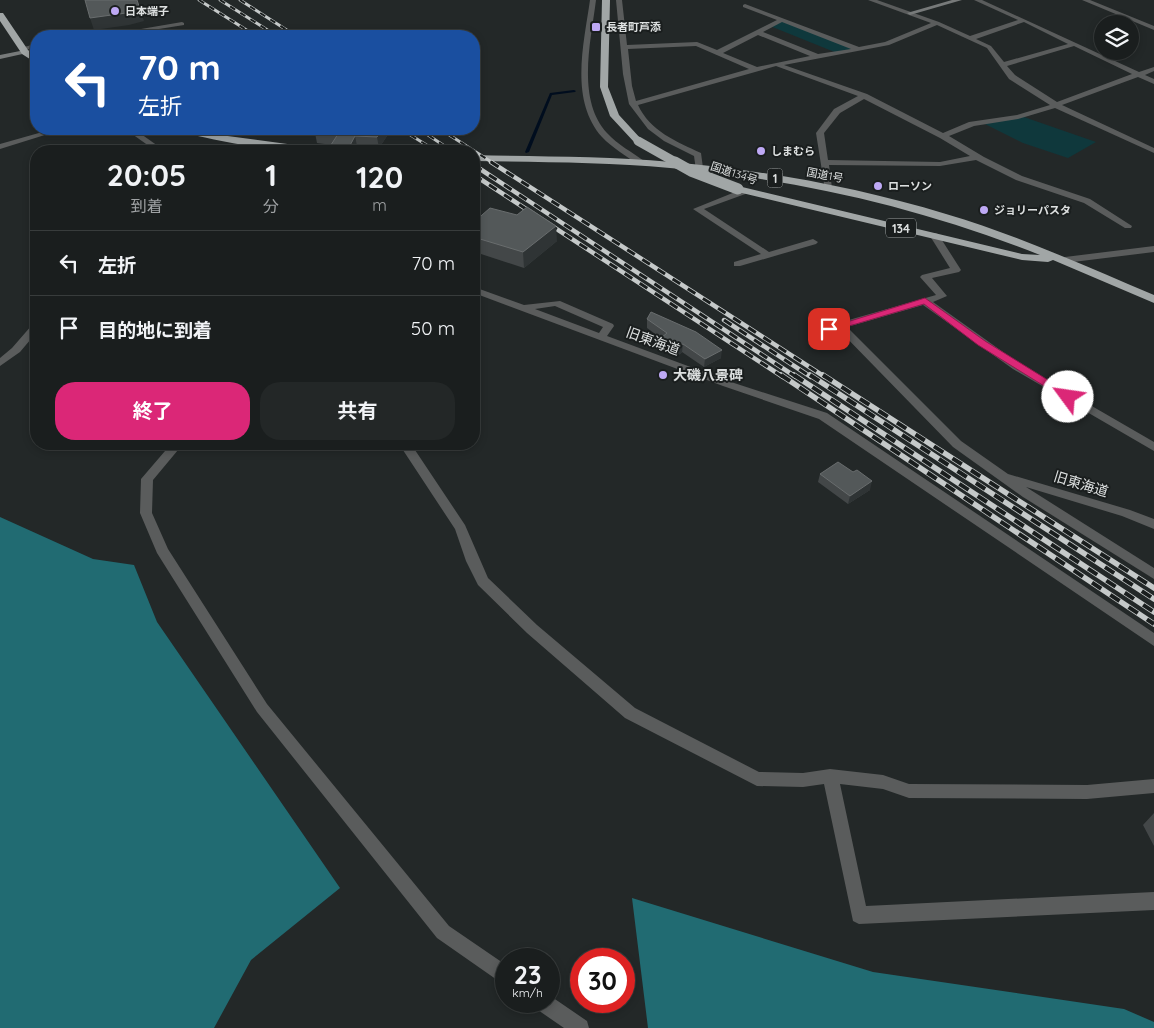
<!DOCTYPE html>
<html lang="ja">
<meta charset="utf-8">
<style>
:root{--surface:#1a1e1e;--page:#232727;--text:#f1f3f6;--muted:#9fa2a4;--line:#383c3c;--accent:#db2777}
body{margin:0;font-family:Quicksand,"Noto Sans JP",sans-serif;background:var(--page);color:var(--text);height:100vh;display:flex;flex-direction:column;font-size:19px;white-space:nowrap}
*{box-sizing:border-box;margin:0}
p{font-size:16px;color:var(--muted)}
.icon{flex:none;width:28px;height:28px;fill:none;stroke:currentColor;stroke-width:2;stroke-linecap:round;stroke-linejoin:round}
.map{position:relative;flex:1;overflow:hidden}
.details{position:absolute;left:30px;top:145px;width:450px;height:305px;display:flex;flex-direction:column;background:var(--surface);border-radius:20px;box-shadow:0 2px 8px #0003,0 0 0 1px var(--line)}
.details>*{flex:none}
.banner{position:absolute;left:30px;top:30px;width:450px;height:105px;border-radius:20px;box-shadow:0 2px 8px #0003,0 0 0 1px var(--line);background:#1a4fa0;color:#fff;overflow:hidden}
.fabs{position:absolute;left:1094px;top:15px;display:grid;gap:10px}
.fabs a{display:grid;place-items:center;width:45px;height:45px;border-radius:50%;background:var(--surface);box-shadow:0 2px 8px #0003,0 0 0 1px var(--line);font-size:25px}
.speed{position:absolute;left:495px;top:948px;display:flex;gap:10px;font-size:25px;font-weight:700;text-align:center}
.speed>*{display:grid;place-content:center;width:65px;height:65px;border-radius:50%;background:var(--surface);box-shadow:0 2px 8px #0003,0 0 0 1px var(--line);line-height:1}
.speed small{font-size:12px;font-weight:400}
.speed .limit{border:8px solid #d22;background:#fff;color:#111}
.pin{position:absolute;display:grid;place-items:center;width:42px;height:42px;color:#fff;margin:-21px;border-radius:10px;box-shadow:0 2px 8px #0006}
.me{position:absolute;width:55px;margin:-28px;rotate:301deg;stroke-linejoin:round;filter:drop-shadow(0 0 4px #0008)}
.turn{display:flex;align-items:center;gap:18px;height:105px;padding:0 25px;font-size:22px}
.turn .icon{width:65px;height:65px;stroke-width:2.5}
.turn b{display:block;font-size:35px;line-height:42px}
.eta{display:flex;justify-content:space-evenly;align-items:center;height:85px;text-align:center}
.eta b{font-size:30px;font-weight:700;line-height:35px}
.button{display:flex;gap:10px;margin-top:auto;padding:10px 25px}
.button a{flex:1;height:58px;border-radius:20px;background:var(--accent);color:#fff;font-size:20px;font-weight:700;line-height:58px;text-align:center}
.button a+a{background:var(--page);color:var(--text)}
ul{padding:0;list-style:none}
li{display:flex;align-items:center;gap:15px;height:65px;padding:0 25px;border-top:1px solid var(--line)}
li div{flex:1}
li b{display:block;font-size:19px}
li em{font-style:normal}
.map>svg:first-child{display:block}
.green{fill:#0f383c}
.forest{fill:#216b72}
.lines{fill:none;stroke-linecap:round;stroke-linejoin:round}
.stream{fill:#000d1e;fill-rule:evenodd}
.street{fill:#5a5c5c;fill-rule:evenodd}
.secondary{fill:#777a7a;fill-rule:evenodd}
.highway{fill:#a1a6a6;fill-rule:evenodd}
.rail-far2-casing{stroke:#c5c9c9;stroke-width:3}
.rail-far1-casing{stroke:#c5c9c9;stroke-width:4.5}
.rail-casing{stroke:#c5c9c9;stroke-width:5.5}
.rail-far2{stroke:#1a1e1e;stroke-width:2;stroke-dasharray:6;stroke-linecap:butt}
.rail-far1{stroke:#1a1e1e;stroke-width:3;stroke-dasharray:9;stroke-linecap:butt}
.rail{stroke:#1a1e1e;stroke-width:4;stroke-dasharray:11;stroke-linecap:butt}
.highway-bridge-far1{stroke:#a1a6a6;stroke-width:9}
.highway-bridge{stroke:#a1a6a6;stroke-width:11}
.wall{fill:#434748}
.shaded-wall{fill:#2f3435}
.building{fill:#535859;stroke:#696d6e}
.route{fill:#db2777;stroke:#8e194d}
.poi-dot{fill:#bea9f5;stroke:#1a1e1e;stroke-width:2}
.labels{text-anchor:middle;dominant-baseline:central;stroke-width:4;stroke-linejoin:round;paint-order:stroke}
.far-poi-label{font-size:11px;font-weight:bold;fill:#dde0e0;stroke:#1a1e1e;text-anchor:start}
.far-street-label{font-size:11px;fill:#dde0e0;stroke:#1a1e1e}
.shield{fill:#1a1e1e;stroke:#a2a6a6;stroke-width:1}
.shield-label{font-size:12px;font-weight:bold;fill:#dde0e0}
.street-label{font-size:14px;fill:#dde0e0;stroke:#1a1e1e}
.poi-label{font-size:14px;font-weight:bold;fill:#dde0e0;stroke:#1a1e1e;text-anchor:start}
</style>
<div class="map">
<svg width="1154" height="1028" viewBox="0 0 1154 1028">
<rect width="100%" height="100%" fill="#232828"/>
<path class="green" d="M 782,20 L 858,49 L 837,53 L 770,26 Z
M 1021,116 L 1096,142 L 1068,158 L 1023,143 L 981,122 Z"/>
<path class="forest" d="M 0,517 L 93,559 L 134,565 L 157,622 L 340,888 L 251,960 L 214,1028 L 0,1028 Z
M 632,898 L 873,972 L 1124,1009 L 1154,1022 L 1154,1028 L 648,1028 Z"/>
<g class="lines">
<path class="stream" d="M 574,90 L 576,91 L 575,92 L 552,95 L 529,152 L 526,153 L 525,152 L 550,93 Z"/>
<path class="street" d="M 590,0 L 596,0 C 591,41 576,99 607,133 C 618,145 632,152 644,161 L 644,165 L 638,165 C 626,155 612,148 602,137 C 569,100 584,43 590,0 Z
M 616,0 L 622,0 L 627,45 L 697,42 L 717,50 L 777,20 L 743,7 L 743,5 L 745,4 L 859,47 L 885,42 L 931,23 L 868,0 L 877,0 L 939,22 L 970,36 L 1018,20 L 974,0 L 982,0 L 1139,72 L 1154,67 L 1154,71 L 1145,75 L 1154,79 L 1154,84 L 1138,77 L 1062,105 L 1154,148 L 1154,153 L 1055,108 L 1018,119 L 974,126 L 949,136 L 984,157 L 1022,176 L 1090,199 L 1132,226 L 1131,228 L 1125,228 L 1084,203 L 1016,180 L 976,160 L 940,166 L 829,165 L 832,188 L 825,190 L 816,133 L 834,109 L 858,96 L 776,66 L 638,105 C 650,131 677,142 701,153 L 703,168 L 696,170 L 694,156 L 664,141 L 648,129 L 629,104 L 623,74 ZM 782,22 L 851,49 L 818,54 L 763,32 ZM 1024,22 L 1068,44 L 1004,62 L 991,46 L 976,39 ZM 937,25 L 987,48 L 1009,79 L 1050,105 L 1017,115 L 969,122 L 943,133 L 867,94 L 784,65 L 889,45 ZM 758,35 L 810,56 L 757,67 L 723,53 ZM 696,46 L 749,69 L 636,101 L 632,86 L 628,49 ZM 1074,46 L 1132,74 L 1057,102 L 1015,75 L 1007,66 ZM 864,99 L 940,138 L 970,156 L 940,162 L 828,160 L 824,133 L 840,113 Z
M 1082,0 L 1090,0 L 1154,26 L 1154,30 Z
M 182,22 L 184,23 L 184,25 L 115,36 L 100,36 Z
M 36,44 L 36,48 L 23,50 L 20,48 Z
M 53,129 L 64,129 L 0,149 L 0,144 Z
M 125,129 L 134,129 L 165,151 L 156,151 Z
M 745,188 L 749,191 L 748,193 L 704,209 L 769,252 L 813,239 L 818,242 L 816,244 L 740,266 L 734,266 L 734,262 L 761,254 L 693,209 Z
M 935,233 L 938,234 L 961,270 L 959,272 L 932,278 L 947,296 L 933,302 L 1021,365 L 1154,442 L 1154,451 L 1013,369 L 923,305 L 847,327 L 961,441 L 1008,474 L 1130,510 L 1154,519 L 1154,529 L 1122,516 L 1026,487 L 1154,568 L 1154,579 L 1023,497 L 953,447 L 838,329 L 818,335 L 813,332 L 814,330 L 936,295 L 920,277 L 922,275 L 950,268 L 930,236 Z
M 1154,246 L 1154,252 L 1065,263 L 1060,260 L 1065,257 Z
M 474,287 L 524,305 L 560,301 L 613,324 L 614,326 L 607,336 L 731,382 L 827,413 L 1154,633 L 1154,646 L 819,419 L 723,386 L 474,293 ZM 555,306 L 603,327 L 599,333 L 535,309 Z
M 36,324 L 36,333 L 20,352 L 0,366 L 0,358 L 12,348 L 32,325 Z
M 171,444 L 183,444 L 153,480 L 152,513 L 168,549 L 267,704 L 449,926 L 506,965 L 506,985 L 500,982 L 437,938 L 257,712 L 157,553 L 140,513 L 141,479 Z
M 399,444 L 411,444 L 465,525 L 488,578 L 537,625 L 635,708 L 759,772 L 803,773 L 830,769 L 883,775 L 909,784 L 1087,785 L 1154,779 L 1154,793 L 1087,799 L 909,798 L 883,789 L 840,784 L 866,906 L 1154,892 L 1154,910 L 859,924 L 853,921 L 824,784 L 803,787 L 757,786 L 625,718 L 527,633 L 478,585 L 466,561 L 455,529 Z
M 549,995 L 587,1021 L 589,1028 L 564,1028 L 535,1008 L 533,1001 L 549,1001 Z"/>
<path class="secondary" d="M 952,0 L 962,0 L 910,15 L 907,13 Z
M 25,50 L 27,51 L 27,53 L 0,59 L 0,55 Z"/>
<path class="highway" d="M 602,0 L 610,0 L 608,87 L 619,115 L 641,139 L 641,143 L 635,143 L 610,116 L 600,87 Z
M 0,13 L 3,13 L 28,50 L 36,57 L 36,63 L 22,54 L 0,21 Z
M 174,129 L 191,129 L 220,135 L 317,148 L 322,151 C 279,154 218,141 176,131 Z
M 474,155 C 540,157 605,156 671,162 C 763,170 857,187 946,214 C 1017,235 1085,266 1154,295 L 1154,303 L 1053,260 L 1048,262 L 1022,260 L 738,192 L 733,189 L 738,186 L 1022,254 L 1040,255 C 922,208 797,179 670,168 C 605,162 539,162 474,161 Z"/>
<g class="rail-far2-casing">
<path id="rail-far2" d="M 199,0 L 256,36
M 220,0 L 277,36
M 240,0 L 296,36
M 401,129 L 436,151
M 419,129 L 452,151
M 440,129 L 493,163"/>
</g>
<g class="rail-far1-casing">
<path id="rail-far1" d="M 491,162 L 825,377
M 474,165 L 796,377
M 474,175 L 783,377
M 724,320 L 811,377"/>
</g>
<g class="rail-casing">
<path id="rail" d="M 781,375 L 1154,624
M 794,375 L 1154,612
M 810,375 L 1154,599
M 823,375 L 1154,588"/>
</g>
<use href="#rail-far2" class="rail-far2"/>
<use href="#rail-far1" class="rail-far1"/>
<use href="#rail" class="rail"/>
<path class="highway-bridge-far1" d="M 638,141 L 677,163"/>
<path class="highway-bridge" d="M 675,162 L 691,171 L 738,189"/>
</g>
<path class="wall" d="M 318,129 L 388,129 L 389,133 L 379,148 L 357,146 L 354,151 L 327,151 L 332,145 L 317,143 L 315,133 Z
M 474,222 L 557,241 L 524,268 L 481,254 L 474,261 Z
M 647,319 L 721,358 L 704,367 L 682,352 L 679,355 L 660,346 L 661,338 L 647,328 Z
M 820,474 L 870,490 L 848,504 L 818,482 Z
M 1154,813 L 1154,846 L 1143,825 Z"/>
<path class="shaded-wall" d="M 140,9 L 144,21 L 129,25 L 94,30 L 90,18 Z
M 383,129 L 388,129 L 389,133 L 379,148 L 377,137 Z
M 355,136 L 357,146 L 354,151 L 347,151 Z
M 556,226 L 557,241 L 524,268 L 523,252 Z
M 480,239 L 481,254 L 474,261 L 474,244 Z
M 683,344 L 682,352 L 679,355 L 679,346 Z
M 722,350 L 721,358 L 704,367 L 705,359 Z
M 872,481 L 870,490 L 848,504 L 850,496 Z"/>
<path class="building" d="M 85,0 L 137,0 L 140,9 L 126,13 L 90,18 Z
M 318,129 L 383,129 L 377,137 L 355,136 L 347,151 L 327,151 L 338,134 L 315,133 Z
M 527,207 L 556,226 L 523,252 L 480,239 L 474,244 L 474,222 L 490,208 L 517,215 Z
M 651,312 L 696,332 L 722,350 L 705,359 L 683,344 L 679,346 L 661,338 L 667,333 L 647,319 Z
M 838,462 L 853,472 L 857,470 L 872,481 L 850,496 L 820,474 Z"/>
<path class="route" d="M 925,298 L 985,341 L 1072,395 L 1072,399 L 1065,399 L 978,345 L 924,304 L 832,331 L 829,332 L 824,329 Z"/>
<g class="poi-dot">
<circle cx="115" cy="11" r="5"/>
<rect x="591" y="22" width="10" height="10" rx="2.5"/>
<circle cx="761" cy="151" r="5"/>
<circle cx="878" cy="186" r="5"/>
<circle cx="984" cy="210" r="5"/>
<circle cx="663" cy="375" r="5"/>
</g>
<g class="labels">
<g class="far-poi-label">
<text x="125" y="11">日本端子</text>
<text x="606" y="27">長者町芦添</text>
<text x="771" y="151">しまむら</text>
<text x="888" y="186">ローソン</text>
<text x="994" y="210">ジョリーパスタ</text>
</g>
<g class="far-street-label">
<text transform="translate(734 173) rotate(18)">国道134号</text>
<text transform="translate(825 175) rotate(11)">国道1号</text>
</g>
<g class="shield">
<rect x="767.5" y="168.5" width="15" height="19" rx="4"/>
<rect x="886" y="218.5" width="30" height="19" rx="4"/>
</g>
<g class="shield-label">
<text x="775" y="178">1</text>
<text x="901" y="228">134</text>
</g>
<g class="street-label">
<text transform="translate(653 341) rotate(20)">旧東海道</text>
<text transform="translate(1081 484) rotate(17)">旧東海道</text>
</g>
<g class="poi-label">
<text x="673" y="375">大磯八景碑</text>
</g>
</g>
</svg>
<div class="fabs">
<a><svg class="icon" aria-label="layers" viewBox="0 0 24 24"><path d="M12 4l9 5-9 5-9-5zM3 14l9 5 9-5"/></svg></a>
</div>
<div class="speed"><div>23<small>km/h</small></div><div class="limit">30</div></div>
<div class="pin" style="left:829px;top:329px;background:#d93025"><svg class="icon" aria-label="arrive" viewBox="0 0 24 24"><path d="M6 21V4h12l-3 4 3 4H6"/></svg></div>
<svg class="me" style="left:1068px;top:397px" viewBox="-20 -20 40 40"><circle r="19" fill="#fff"/><path d="M0-13L10 11 0 6-10 11z" fill="#db2777"/></svg>
<div class="banner">
<div class="turn"><svg class="icon" aria-label="left" viewBox="0 0 24 24"><path d="M17 20v-9H6M10 6l-5 5 5 5"/></svg><div><b>70 m</b>左折</div></div>
</div>
<section class="details">
<div class="eta">
<div><b>20:05</b><p>到着</p></div>
<div><b>1</b><p>分</p></div>
<div><b>120</b><p>m</p></div>
</div>
<ul>
<li><svg class="icon" aria-label="left" viewBox="0 0 24 24"><path d="M17 20v-9H6M10 6l-5 5 5 5"/></svg><div><b>左折</b></div><em>70 m</em></li>
<li><svg class="icon" aria-label="arrive" viewBox="0 0 24 24"><path d="M6 21V4h12l-3 4 3 4H6"/></svg><div><b>目的地に到着</b></div><em>50 m</em></li>
</ul>
<div class="button"><a>終了</a><a>共有</a></div>
</section>
</div>
